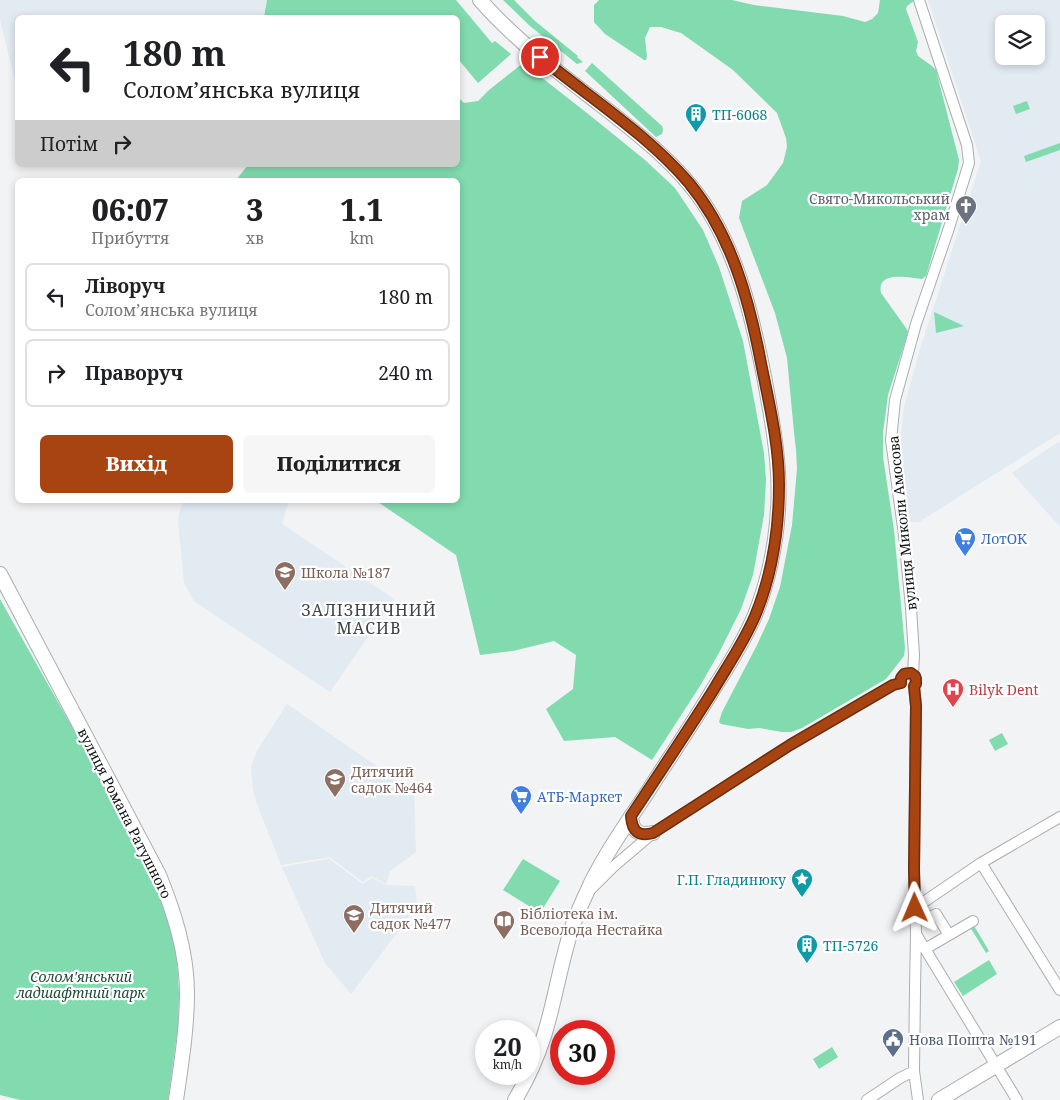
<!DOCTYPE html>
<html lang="uk">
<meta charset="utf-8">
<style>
:root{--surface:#fff;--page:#f6f6f6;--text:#202124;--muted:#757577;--line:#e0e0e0;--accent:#a84411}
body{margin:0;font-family:"Noto Serif",serif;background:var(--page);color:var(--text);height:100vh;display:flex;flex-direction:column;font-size:19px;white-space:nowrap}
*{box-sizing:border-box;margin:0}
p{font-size:16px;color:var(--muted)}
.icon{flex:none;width:28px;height:28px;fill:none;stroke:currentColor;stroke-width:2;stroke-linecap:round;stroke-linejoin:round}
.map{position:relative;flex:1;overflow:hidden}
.drawer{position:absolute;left:15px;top:178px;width:445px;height:325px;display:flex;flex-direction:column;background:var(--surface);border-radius:8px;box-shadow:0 2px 8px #0003}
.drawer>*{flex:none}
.banner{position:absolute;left:15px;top:15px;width:445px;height:152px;border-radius:8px;box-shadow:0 2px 8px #0003;background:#fff;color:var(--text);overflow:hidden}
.controls{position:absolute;left:995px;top:15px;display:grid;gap:10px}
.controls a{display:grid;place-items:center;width:50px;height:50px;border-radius:8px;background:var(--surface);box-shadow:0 2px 8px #0003;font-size:25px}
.speed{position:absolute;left:475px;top:1020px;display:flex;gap:10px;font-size:25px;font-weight:700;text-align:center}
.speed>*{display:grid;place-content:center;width:65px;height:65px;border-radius:50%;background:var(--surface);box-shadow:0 2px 8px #0003;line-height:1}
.speed small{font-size:12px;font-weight:400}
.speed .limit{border:8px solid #d22;background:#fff;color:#111}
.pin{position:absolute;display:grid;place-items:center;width:42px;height:42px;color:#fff;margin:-21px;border:2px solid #fff;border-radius:50%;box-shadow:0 1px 5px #0007}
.me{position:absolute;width:55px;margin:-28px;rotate:359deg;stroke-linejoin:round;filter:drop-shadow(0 0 4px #0008)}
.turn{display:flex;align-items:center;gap:18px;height:105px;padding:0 25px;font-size:22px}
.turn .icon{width:65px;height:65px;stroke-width:2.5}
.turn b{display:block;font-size:35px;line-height:42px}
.then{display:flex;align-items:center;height:48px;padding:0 25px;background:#0003;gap:10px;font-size:19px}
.eta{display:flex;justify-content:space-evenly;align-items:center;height:85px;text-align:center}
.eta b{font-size:30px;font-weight:800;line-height:35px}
.primary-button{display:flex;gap:10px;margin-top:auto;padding:10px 25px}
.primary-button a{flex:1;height:58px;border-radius:8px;background:var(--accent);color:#fff;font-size:20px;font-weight:800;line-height:58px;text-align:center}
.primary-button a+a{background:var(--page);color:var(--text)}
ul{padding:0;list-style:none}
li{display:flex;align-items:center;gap:15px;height:68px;margin:0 10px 8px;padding:0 15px;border:2px solid var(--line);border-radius:8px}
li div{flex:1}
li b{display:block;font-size:19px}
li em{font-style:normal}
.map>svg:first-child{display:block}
.built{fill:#e2eaf2;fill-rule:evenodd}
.green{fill:#81dbaf}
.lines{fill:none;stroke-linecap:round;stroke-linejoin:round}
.street-casing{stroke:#abadaf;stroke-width:12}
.secondary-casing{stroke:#abadaf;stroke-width:16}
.street{stroke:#fff;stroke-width:10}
.secondary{stroke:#fff;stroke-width:14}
.route-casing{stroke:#6d2c0b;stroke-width:12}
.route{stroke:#a84411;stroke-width:9}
.labels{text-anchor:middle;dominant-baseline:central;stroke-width:4.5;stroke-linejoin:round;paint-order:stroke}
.culture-label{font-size:14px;fill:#0d838f;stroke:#fff;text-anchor:start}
.worship-label{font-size:14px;fill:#5b616d;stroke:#fff;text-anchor:end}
.street-label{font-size:14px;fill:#141515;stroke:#fff}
.shop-label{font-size:14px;fill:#366cbe;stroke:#fff;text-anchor:start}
.education-label{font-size:14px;fill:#785e54;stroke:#fff;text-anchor:start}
.health-label{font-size:14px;fill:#be3a42;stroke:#fff;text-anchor:start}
.park-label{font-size:14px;font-style:italic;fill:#214a37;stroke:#fff}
.service-label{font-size:14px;fill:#4e5e75;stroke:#fff;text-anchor:start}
.quarter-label{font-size:16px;letter-spacing:1px;fill:#414244;stroke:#fff}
</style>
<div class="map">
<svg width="1060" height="1100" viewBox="0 0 1060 1100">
<rect width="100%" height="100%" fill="#f1f3f5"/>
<path class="built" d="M 0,0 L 267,0 L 264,17 L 18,18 L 17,89 L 0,20 Z
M 928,0 L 1060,0 L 1060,433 L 919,522 L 910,522 L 901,461 L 901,434 L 904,407 L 920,349 L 981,161 ZM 1004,24 L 1036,24 L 1036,56 L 1004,56 Z
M 1060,441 L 1060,527 L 1012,473 Z
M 184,500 L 289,500 L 282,524 L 394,599 L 330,692 L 194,601 L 184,583 L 178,520 L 179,513 Z
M 287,704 L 414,792 L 416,852 L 390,871 L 386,884 L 371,876 L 363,882 L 330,857 L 281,865 L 257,804 L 253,790 L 251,766 L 258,749 Z
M 329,859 L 363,884 L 372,878 L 386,885 L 415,886 L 417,906 L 351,994 L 325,963 L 282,867 Z"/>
<path class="green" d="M 267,0 L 456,0 L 492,43 L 495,41 L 511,54 L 478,83 L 458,59 L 458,18 L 264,17 Z
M 503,0 L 514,0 L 535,21 L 578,56 L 577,57 L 583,62 L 577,64 L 530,26 Z
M 599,0 L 732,0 L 754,5 L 843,16 L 865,22 L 872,19 L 878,13 L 880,0 L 915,0 L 907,6 L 906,9 L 918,42 L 916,51 L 918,56 L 932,66 L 936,70 L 959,160 L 958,169 L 926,276 L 922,279 C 910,278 876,270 881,293 L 906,328 L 908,332 L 906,339 L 888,395 L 883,433 L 883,457 L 894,530 L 905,648 L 904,656 L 886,679 L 802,728 L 791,732 L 782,732 L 759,728 L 748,729 L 721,724 L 719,722 L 722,712 L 757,645 L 769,619 L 780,587 L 792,525 L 797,469 L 796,450 L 794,432 L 787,358 L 775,313 L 739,218 L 742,201 L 767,185 L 783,163 L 787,147 L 786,138 L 777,113 L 733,70 L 681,33 L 661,27 L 650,27 L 645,38 L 647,57 L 646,60 L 644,60 L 605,34 L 594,22 L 594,5 Z
M 523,63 L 592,117 L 645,160 L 675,188 L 703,230 L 719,267 L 743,341 L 764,453 L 766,480 L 764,515 L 753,575 L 741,609 L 720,651 L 700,686 L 652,760 L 615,737 L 564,741 L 546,709 L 573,689 L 576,655 L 554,641 L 513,651 L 480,655 L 456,555 L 375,500 L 458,500 L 458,180 L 236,180 L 248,165 L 458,165 L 458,97 L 464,103 L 478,101 L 489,90 Z
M 592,63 L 662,126 L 663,130 L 662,134 L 656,137 L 585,71 Z
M 1027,101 L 1030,109 L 1016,114 L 1013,106 Z
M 1060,143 L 1060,150 L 1026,162 L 1024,156 Z
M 934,312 L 964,326 L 936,333 Z
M 0,599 L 104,784 L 146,866 L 169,917 L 177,954 L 179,995 L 178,1027 L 168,1100 L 20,1100 L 0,1095 Z
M 1002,733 L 1008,744 L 995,751 L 989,740 Z
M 523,859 L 560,881 L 540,913 L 503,890 Z
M 973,924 L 989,951 L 986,953 L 970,927 Z
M 989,960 L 997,974 L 963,996 L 954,982 Z
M 832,1047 L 838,1057 L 819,1069 L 813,1059 Z"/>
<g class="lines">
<g class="street-casing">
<path id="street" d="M 913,675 L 914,655 L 911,608 L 904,535 L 891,440 L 895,400 L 916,324 L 948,231 L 969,163 L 967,145 L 919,0
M 913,675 L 916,682 L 914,686 L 916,706 L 914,870 L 916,933 L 915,990 L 914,1071 L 918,1100
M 901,683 C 900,675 906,671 913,675
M 981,863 L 1060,990
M 591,889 L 613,867 L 653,833 L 790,745 L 893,685 L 901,683
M 973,921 L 949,935 L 936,914 L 928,918 L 915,908 L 981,863 L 1060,817
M 916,934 L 1017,1100
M 925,949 L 949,935
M 867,1100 L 900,1078 L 914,1071"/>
</g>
<g class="secondary-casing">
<path id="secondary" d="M 480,0 C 516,41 558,72 601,105 C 638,134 676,163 703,202 C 738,254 752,316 764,376 C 772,420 781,464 778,509 C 776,545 768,582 755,615 C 744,641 729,665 714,688 C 692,725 668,760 645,796 C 626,824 606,853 591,883 C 584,899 576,914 571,931 C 560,965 555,1001 544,1036 C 537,1058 527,1080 515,1100
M 0,574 L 159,875 C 174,912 187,952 187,993 C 187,1029 181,1065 176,1100
M 631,816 C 632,831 638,836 653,833
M 939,1100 L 1060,1027"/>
</g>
<use href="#street" class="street"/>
<use href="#secondary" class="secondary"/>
</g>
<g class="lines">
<g class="route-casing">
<path id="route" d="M 540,57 C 589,97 648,135 689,183 C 731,234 749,299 761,363 C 769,403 779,444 779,485 C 779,529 772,575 755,616 C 744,642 728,665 714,689 C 687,732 659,774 631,816 C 632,831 638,837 653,833 L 790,745 L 893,685 L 901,683 L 901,678 L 904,674 L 911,673 L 915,676 L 916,679 L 916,684 L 914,686 L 916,706 L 914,870 L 915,908"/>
</g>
<use href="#route" class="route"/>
</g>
<defs>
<g id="building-pin" transform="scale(1.125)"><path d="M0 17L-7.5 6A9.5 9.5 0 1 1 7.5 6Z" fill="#0f9aa8" stroke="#fff"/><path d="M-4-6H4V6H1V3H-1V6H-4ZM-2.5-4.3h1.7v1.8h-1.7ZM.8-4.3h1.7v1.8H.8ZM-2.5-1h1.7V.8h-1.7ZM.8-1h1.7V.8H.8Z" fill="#fff"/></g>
<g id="church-pin" transform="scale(1.125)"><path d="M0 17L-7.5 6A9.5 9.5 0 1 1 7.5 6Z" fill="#6b7280" stroke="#fff"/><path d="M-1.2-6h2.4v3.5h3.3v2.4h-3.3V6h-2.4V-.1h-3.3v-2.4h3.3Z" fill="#fff"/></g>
<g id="supermarket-pin" transform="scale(1.125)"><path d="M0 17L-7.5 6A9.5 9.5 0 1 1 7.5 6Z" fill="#3f7fe0" stroke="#fff"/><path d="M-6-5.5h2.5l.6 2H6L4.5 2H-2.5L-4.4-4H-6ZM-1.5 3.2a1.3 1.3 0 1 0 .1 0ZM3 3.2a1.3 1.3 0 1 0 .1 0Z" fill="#fff"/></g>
<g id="school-pin" transform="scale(1.125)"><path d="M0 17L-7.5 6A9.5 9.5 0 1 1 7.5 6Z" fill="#8d6e63" stroke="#fff"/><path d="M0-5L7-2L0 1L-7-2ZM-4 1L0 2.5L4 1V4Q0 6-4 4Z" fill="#fff"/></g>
<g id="hospital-pin" transform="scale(1.125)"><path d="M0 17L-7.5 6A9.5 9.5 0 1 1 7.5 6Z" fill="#e0444e" stroke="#fff"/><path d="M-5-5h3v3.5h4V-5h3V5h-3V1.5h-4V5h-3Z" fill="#fff"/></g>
<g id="sight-pin" transform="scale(1.125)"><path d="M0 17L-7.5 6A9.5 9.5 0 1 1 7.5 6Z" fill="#0f9aa8" stroke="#fff"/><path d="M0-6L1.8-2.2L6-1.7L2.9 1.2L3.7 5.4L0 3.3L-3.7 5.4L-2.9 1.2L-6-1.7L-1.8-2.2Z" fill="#fff"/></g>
<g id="library-pin" transform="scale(1.125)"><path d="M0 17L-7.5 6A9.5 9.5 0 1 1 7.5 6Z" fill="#8d6e63" stroke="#fff"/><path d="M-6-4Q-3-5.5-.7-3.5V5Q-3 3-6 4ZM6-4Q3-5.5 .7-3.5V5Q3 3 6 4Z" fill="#fff"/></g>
<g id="civic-pin" transform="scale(1.125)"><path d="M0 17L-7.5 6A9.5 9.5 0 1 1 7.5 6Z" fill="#5c6f8a" stroke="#fff"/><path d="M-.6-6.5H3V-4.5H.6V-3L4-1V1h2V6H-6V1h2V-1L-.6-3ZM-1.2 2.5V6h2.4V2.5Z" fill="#fff"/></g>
</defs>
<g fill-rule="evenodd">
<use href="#building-pin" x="696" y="114"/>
<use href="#church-pin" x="966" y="206"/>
<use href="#supermarket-pin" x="965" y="538"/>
<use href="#school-pin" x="285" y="572"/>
<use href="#hospital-pin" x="953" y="689"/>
<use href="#school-pin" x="335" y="779"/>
<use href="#supermarket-pin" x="521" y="796"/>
<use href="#sight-pin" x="802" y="879"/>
<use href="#school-pin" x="354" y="915"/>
<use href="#library-pin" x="504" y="921"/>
<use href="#building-pin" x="807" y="945"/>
<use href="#civic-pin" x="893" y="1039"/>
</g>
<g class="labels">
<g class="culture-label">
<text x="712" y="114">ТП-6068</text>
<text x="786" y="879" text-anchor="end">Г.П. Гладинюку</text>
<text x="823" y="945">ТП-5726</text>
</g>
<g class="worship-label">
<text x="950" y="198">Свято-Микольський<tspan x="950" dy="16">храм</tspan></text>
</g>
<g class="street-label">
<text transform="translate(902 523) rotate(-96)">вулиця Миколи Амосова</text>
<text transform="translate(125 813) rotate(63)">вулиця Романа Ратушного</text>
</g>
<g class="shop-label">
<text x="981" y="538">ЛотОК</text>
<text x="537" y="796">АТБ-Маркет</text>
</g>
<g class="education-label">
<text x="301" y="572">Школа №187</text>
<text x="351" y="771">Дитячий<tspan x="351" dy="16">садок №464</tspan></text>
<text x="370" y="907">Дитячий<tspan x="370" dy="16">садок №477</tspan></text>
<text x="520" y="913">Бібліотека ім.<tspan x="520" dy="16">Всеволода Нестайка</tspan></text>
</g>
<g class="health-label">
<text x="969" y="689">Bilyk Dent</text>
</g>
<g class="park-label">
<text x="81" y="976">Солом'янський<tspan x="81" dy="16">ладшафтний парк</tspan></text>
</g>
<g class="service-label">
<text x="909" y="1039">Нова Пошта №191</text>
</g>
<g class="quarter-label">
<text x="369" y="610">ЗАЛІЗНИЧНИЙ<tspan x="369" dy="18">МАСИВ</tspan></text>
</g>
</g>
</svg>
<div class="controls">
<a><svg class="icon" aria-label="layers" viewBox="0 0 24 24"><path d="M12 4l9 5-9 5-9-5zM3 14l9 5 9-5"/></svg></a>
</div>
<div class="speed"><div>20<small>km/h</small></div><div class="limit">30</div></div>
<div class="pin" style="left:540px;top:57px;background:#d93025"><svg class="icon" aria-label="arrive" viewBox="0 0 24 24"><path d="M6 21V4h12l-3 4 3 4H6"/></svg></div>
<svg class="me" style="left:915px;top:908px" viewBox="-20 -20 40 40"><path d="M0-17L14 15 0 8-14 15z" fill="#a84411" stroke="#fff" stroke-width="4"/></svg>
<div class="banner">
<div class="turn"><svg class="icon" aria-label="left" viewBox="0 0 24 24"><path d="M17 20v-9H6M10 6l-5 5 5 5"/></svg><div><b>180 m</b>Соломʼянська вулиця</div></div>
<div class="then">Потім<svg class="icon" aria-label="right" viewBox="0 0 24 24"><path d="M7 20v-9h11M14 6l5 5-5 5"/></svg></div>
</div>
<section class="drawer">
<div class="eta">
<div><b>06:07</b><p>Прибуття</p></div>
<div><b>3</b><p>хв</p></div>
<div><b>1.1</b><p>km</p></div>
</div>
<ul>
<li><svg class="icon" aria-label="left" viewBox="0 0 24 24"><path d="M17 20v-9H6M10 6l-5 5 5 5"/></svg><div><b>Ліворуч</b><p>Соломʼянська вулиця</p></div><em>180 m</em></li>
<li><svg class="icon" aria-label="right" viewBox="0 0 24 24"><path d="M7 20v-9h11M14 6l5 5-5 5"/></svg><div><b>Праворуч</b></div><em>240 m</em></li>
</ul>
<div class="primary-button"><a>Вихід</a><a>Поділитися</a></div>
</section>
</div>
